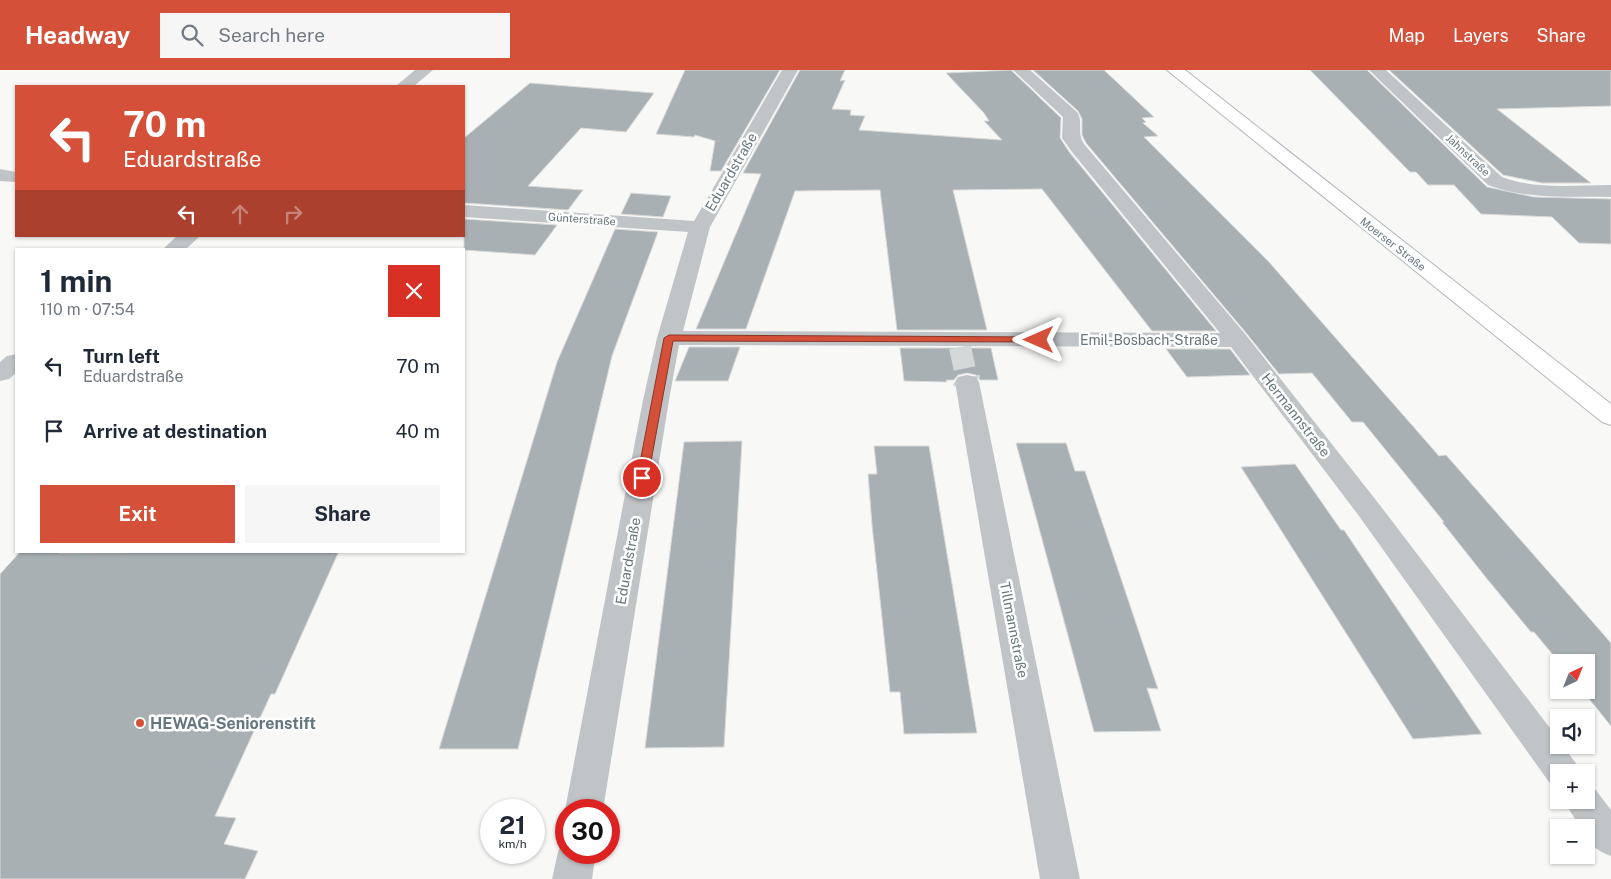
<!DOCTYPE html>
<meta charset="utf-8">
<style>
:root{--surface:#fff;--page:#f6f6f7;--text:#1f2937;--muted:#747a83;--accent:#d55039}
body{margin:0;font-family:"Public Sans",sans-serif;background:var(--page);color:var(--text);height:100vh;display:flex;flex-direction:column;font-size:19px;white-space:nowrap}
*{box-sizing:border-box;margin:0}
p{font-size:16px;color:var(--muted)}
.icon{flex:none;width:28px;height:28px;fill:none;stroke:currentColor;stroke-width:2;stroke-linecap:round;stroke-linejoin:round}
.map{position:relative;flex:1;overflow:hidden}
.side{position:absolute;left:15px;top:178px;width:450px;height:305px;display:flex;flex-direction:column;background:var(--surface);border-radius:0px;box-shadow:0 1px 4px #0004}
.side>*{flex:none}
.banner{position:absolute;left:15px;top:15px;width:450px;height:152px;border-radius:0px;box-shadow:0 1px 4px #0004;background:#d55039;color:#fff;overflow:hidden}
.needle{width:32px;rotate:43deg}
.buttons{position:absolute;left:1550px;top:584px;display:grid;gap:10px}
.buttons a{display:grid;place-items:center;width:45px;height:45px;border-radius:0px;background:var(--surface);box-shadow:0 1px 4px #0004;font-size:25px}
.speed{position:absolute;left:480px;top:729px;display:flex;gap:10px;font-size:25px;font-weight:700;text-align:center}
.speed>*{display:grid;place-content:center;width:65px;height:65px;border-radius:50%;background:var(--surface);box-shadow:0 1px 4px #0004;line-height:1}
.speed small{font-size:12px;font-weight:400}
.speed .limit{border:8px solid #d22;background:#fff;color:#111}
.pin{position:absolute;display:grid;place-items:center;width:42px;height:42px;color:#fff;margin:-21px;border:2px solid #fff;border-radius:50%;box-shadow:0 1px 5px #0007}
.me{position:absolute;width:55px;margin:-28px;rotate:270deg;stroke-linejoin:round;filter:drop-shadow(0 0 4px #0008)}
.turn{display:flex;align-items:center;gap:18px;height:105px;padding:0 25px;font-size:22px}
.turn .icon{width:65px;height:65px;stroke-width:2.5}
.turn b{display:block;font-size:35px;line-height:42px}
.lanes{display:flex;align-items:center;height:48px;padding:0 25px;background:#0003;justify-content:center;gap:25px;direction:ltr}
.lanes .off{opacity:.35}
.round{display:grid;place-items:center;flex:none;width:52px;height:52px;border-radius:0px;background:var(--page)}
.overview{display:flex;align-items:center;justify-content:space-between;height:85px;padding:0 25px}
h1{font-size:30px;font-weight:700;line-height:38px}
.primary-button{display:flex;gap:10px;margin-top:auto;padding:10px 25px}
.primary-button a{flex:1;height:58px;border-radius:0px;background:var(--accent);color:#fff;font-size:20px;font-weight:700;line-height:58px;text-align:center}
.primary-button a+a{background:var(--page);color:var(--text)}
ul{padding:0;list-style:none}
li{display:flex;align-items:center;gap:15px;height:65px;padding:0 25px}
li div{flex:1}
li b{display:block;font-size:19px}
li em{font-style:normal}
header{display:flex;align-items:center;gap:30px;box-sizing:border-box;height:70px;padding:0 25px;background:var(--accent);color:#fff}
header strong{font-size:24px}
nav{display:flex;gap:28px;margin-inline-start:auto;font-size:18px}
.search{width:350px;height:45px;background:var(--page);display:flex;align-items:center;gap:12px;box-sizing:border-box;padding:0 18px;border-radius:0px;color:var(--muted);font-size:19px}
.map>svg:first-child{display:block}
.building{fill:#a8b0b4;stroke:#dadad8}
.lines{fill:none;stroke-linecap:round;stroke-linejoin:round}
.minor-tunnel-far1{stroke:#d4d8d8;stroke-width:22;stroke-dasharray:22 11;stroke-linecap:butt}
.minor-tunnel{stroke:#d4d8d8;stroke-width:28;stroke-dasharray:28 14;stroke-linecap:butt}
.secondary-casing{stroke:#b2b8bc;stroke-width:2}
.minor{fill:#c0c4c7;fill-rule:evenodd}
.secondary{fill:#fff;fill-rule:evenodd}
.route{fill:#d55039;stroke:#8a3425}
.poi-dot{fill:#d55039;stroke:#fff;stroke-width:2}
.labels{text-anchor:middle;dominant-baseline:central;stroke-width:5;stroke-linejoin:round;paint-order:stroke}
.far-street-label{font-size:11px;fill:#66767e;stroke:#fff}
.street-label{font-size:14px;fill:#66767e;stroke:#fff}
.near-poi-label{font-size:16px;font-weight:bold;fill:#66767e;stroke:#fff;text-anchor:start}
</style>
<header>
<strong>Headway</strong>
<div class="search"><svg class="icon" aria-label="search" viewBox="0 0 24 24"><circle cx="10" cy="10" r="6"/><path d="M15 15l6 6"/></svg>Search here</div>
<nav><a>Map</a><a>Layers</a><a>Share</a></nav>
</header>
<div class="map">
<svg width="1611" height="809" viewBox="0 0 1611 809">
<rect width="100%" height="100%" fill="#f8f8f6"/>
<path class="building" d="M 685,0 L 780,0 L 721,101 L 710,101 L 715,71 L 695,65 L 694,67 L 656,64 Z
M 800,0 L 845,0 L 840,11 L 845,10 L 832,39 L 851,40 L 850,45 L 865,46 L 859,60 L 1002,70 L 984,51 L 989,51 L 984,43 L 946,3 L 1011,0 L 1061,48 L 1060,68 L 1070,83 L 1216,261 L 1152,261 L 1042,119 L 953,120 L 987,260 L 897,260 L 880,120 L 795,121 L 746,259 L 696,259 L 761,104 L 743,103 Z
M 1033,0 L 1104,0 L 1154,47 L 1142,48 L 1146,52 L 1143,53 L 1158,66 L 1144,67 L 1269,192 L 1439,386 L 1446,385 L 1611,573 L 1611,656 L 1582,620 L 1586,620 L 1586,592 L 1559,592 L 1534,562 L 1531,562 L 1488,510 L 1442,452 L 1444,452 L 1363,352 L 1352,352 L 1312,303 L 1279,304 L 1247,264 L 1086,73 L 1082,65 L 1082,49 L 1078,41 Z
M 1310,0 L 1367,0 L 1487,117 L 1534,127 L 1611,129 L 1611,174 L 1579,173 L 1552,147 L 1481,144 L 1454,115 L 1428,115 L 1416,102 L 1410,102 Z
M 1389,0 L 1611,0 L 1611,36 L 1497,39 L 1591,113 L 1542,113 L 1503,105 Z
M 530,13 L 654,23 L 626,62 L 581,58 L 528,116 L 583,120 L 568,140 L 464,133 L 464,68 Z
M 631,123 L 671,126 L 663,147 L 621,144 Z
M 464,149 L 557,155 L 535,185 L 464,180 Z
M 615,159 L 658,162 L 612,286 L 518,679 L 439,679 L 557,292 Z
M 689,277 L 740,277 L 728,311 L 675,311 Z
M 900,278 L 991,278 L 998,310 L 980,310 L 976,305 L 967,303 L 958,305 L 954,310 L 946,310 L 947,312 L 904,311 Z
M 1166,279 L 1230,279 L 1250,305 L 1187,307 Z
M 742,371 L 724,677 L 645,678 L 684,372 Z
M 1016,373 L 1066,373 L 1075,401 L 1085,401 L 1158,619 L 1147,618 L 1161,661 L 1094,662 Z
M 874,376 L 929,376 L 977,663 L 904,664 L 900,622 L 890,622 L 872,455 L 868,404 L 877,404 Z
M 1295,394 L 1341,460 L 1344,460 L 1362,487 L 1482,664 L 1413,669 L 1241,397 Z
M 21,481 L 61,481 L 59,483 L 339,481 L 275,624 L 271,624 L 215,746 L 236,748 L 224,774 L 258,781 L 245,809 L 0,809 L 0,504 Z"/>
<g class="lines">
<path class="minor-tunnel-far1" d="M 960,277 L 967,310"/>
<path class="minor-tunnel" d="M 966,309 L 967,312"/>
<g class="secondary-casing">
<path id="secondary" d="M 1167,0 L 1185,0 L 1611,334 L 1611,355 L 1602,352 Z"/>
</g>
<path class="minor" d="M 415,0 L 433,0 L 414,16 L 396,16 Z
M 782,0 L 798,0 L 710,157 L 683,261 L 1220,263 L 1072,82 L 1062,68 L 1063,47 L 1013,0 L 1030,0 L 1077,42 C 1084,52 1076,63 1084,74 L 1246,265 L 1379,434 L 1559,670 L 1559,675 L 1562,675 L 1575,692 L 1580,702 L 1559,702 L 1559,715 L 1549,712 L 1359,446 L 1231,277 L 679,275 L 669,330 L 603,740 L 566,740 L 566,742 L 565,740 L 643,330 L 657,268 L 688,162 L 464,147 L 464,135 L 694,151 Z
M 1369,0 L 1386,0 L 1502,107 C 1536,120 1575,115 1611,115 L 1611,127 C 1570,126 1528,130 1488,115 Z
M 0,99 L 16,102 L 16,112 L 0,111 Z
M 177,166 L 200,166 L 186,179 L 163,179 Z
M 16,284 L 16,303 L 9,309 L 0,311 L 0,292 L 7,286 Z
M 967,305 L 976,307 L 979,312 L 1080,809 L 1040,809 L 955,312 L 958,307 Z
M 1586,716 L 1595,719 L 1611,740 L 1611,786 C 1597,781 1586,773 1586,758 L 1581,758 L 1563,730 L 1586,730 Z
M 566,769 L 566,782 L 596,782 L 592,809 L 552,809 L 558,782 L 563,770 Z"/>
<use href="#secondary" class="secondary"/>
</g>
<path class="route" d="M 669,265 L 1039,267 L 1044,270 L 1039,272 L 673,271 L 648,408 L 642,411 L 637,408 L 664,268 Z"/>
<circle class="poi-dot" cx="140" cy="653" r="5"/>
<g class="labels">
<g class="far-street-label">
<text transform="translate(1468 85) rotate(43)">Jahnstraße</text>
<text transform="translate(582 149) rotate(4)">Günterstraße</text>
<text transform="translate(1393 174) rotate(38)">Moerser Straße</text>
</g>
<g class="street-label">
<text transform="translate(731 102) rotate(-60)">Eduardstraße</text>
<text x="1149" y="270">Emil-Bosbach-Straße</text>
<text transform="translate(1296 345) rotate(52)">Hermannstraße</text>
<text transform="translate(628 491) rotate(-80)">Eduardstraße</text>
<text transform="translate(1014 560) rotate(79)">Tillmannstraße</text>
</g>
<g class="near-poi-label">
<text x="150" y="653">HEWAG-Seniorenstift</text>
</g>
</g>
</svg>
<div class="buttons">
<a><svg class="needle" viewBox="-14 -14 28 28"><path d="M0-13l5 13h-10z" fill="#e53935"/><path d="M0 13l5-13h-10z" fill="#747a83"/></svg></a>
<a><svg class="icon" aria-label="sound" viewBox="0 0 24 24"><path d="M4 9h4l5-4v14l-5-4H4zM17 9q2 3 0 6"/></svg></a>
<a>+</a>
<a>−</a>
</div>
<div class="speed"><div>21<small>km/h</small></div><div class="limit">30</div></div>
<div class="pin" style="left:642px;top:408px;background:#d93025"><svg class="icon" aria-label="arrive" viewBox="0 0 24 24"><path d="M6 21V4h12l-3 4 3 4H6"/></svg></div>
<svg class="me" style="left:1039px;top:270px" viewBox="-20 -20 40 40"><path d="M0-17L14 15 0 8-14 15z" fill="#d55039" stroke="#fff" stroke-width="4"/></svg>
<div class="banner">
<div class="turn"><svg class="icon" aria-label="left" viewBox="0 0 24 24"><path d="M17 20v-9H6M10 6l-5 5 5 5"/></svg><div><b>70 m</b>Eduardstraße</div></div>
<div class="lanes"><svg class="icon" aria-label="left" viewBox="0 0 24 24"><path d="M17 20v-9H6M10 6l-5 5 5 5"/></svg><svg class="icon off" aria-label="ahead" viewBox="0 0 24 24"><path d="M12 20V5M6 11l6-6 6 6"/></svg><svg class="icon off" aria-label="right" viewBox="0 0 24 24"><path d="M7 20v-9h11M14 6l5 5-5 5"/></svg></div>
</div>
<section class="side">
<div class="overview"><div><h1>1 min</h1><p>110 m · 07:54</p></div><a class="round" style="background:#d93025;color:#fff"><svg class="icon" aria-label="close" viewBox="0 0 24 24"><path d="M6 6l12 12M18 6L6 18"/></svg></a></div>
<ul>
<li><svg class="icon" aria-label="left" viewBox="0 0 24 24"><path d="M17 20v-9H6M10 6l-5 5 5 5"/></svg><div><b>Turn left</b><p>Eduardstraße</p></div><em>70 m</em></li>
<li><svg class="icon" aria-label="arrive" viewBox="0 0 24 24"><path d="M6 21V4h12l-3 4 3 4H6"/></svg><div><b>Arrive at destination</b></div><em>40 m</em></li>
</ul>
<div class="primary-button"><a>Exit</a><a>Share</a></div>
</section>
</div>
